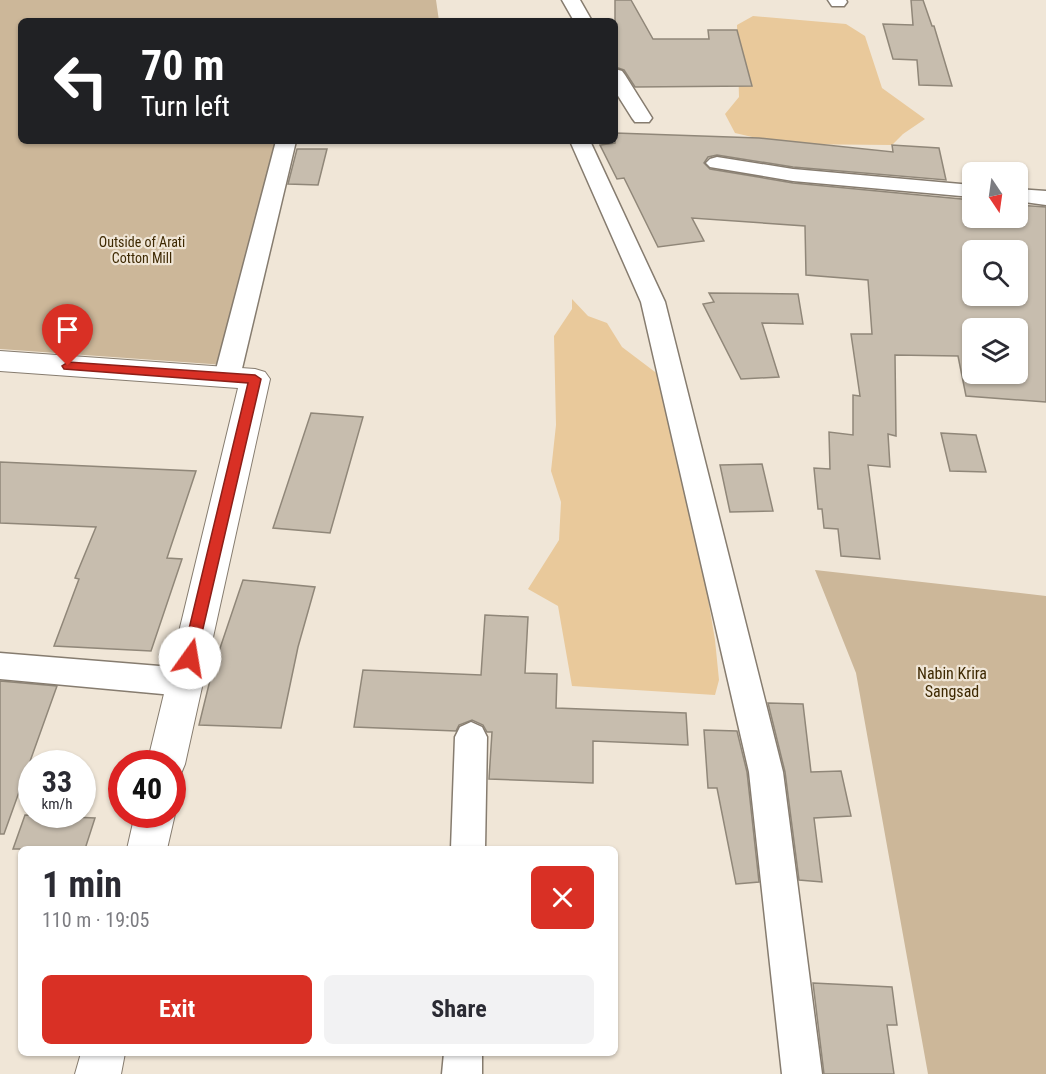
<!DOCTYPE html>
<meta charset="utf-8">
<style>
:root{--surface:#fff;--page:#f2f2f3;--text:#2b2b33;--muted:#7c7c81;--accent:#d93025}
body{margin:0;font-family:"Roboto Condensed",sans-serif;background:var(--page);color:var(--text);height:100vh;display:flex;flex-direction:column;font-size:22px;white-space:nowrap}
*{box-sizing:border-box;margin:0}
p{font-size:20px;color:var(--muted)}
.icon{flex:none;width:33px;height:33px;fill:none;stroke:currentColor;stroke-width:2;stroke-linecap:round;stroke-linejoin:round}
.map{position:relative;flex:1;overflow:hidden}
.drawer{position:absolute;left:18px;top:846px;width:600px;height:210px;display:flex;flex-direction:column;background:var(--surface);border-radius:9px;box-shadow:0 2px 4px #0004}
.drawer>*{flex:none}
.hud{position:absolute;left:18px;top:18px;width:600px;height:126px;border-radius:9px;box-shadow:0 2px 4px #0004;background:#202124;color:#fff;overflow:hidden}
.needle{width:39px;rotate:167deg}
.fabs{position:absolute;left:962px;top:162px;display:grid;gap:12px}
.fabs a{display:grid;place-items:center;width:66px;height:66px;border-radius:9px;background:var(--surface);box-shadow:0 2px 4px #0004;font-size:30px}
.speed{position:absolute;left:18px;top:750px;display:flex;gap:12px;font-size:30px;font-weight:700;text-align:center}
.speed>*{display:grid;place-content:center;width:78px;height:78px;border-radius:50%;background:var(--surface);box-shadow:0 2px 4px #0004;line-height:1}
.speed small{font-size:15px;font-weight:400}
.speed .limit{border:9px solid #d22;background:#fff;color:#111}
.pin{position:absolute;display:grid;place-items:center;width:51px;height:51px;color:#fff;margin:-62px -26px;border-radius:50% 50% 50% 0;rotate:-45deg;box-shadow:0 0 6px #0007}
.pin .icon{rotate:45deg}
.me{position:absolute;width:66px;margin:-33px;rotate:13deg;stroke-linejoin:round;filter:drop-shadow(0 0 4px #0008)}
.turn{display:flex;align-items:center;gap:21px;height:126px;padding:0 24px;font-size:27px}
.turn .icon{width:78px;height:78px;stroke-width:2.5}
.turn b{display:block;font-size:42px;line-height:51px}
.round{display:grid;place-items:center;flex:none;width:63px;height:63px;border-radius:9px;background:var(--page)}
.summary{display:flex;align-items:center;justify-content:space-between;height:102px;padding:0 24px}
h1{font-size:36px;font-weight:700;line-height:45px}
.action{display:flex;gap:12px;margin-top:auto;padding:12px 24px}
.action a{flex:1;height:69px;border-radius:9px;background:var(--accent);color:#fff;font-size:24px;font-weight:700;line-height:69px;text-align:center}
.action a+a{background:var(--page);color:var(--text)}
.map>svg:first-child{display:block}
.green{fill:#ccb799}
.water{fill:#e9c99b}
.building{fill:#c7bdae;stroke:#908779;stroke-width:1.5;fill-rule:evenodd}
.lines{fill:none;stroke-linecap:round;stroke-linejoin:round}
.minor-casing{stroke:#867c6f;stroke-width:3}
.tertiary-casing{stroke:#867c6f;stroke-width:2}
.minor{fill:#fff;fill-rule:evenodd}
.tertiary{fill:#fff;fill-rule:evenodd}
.route{fill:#d93025;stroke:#8d1f18;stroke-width:1.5}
.labels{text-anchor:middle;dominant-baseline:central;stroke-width:4.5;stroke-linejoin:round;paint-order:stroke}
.far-park-label{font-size:14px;fill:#3e2902;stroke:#f0e6d7}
.park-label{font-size:16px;fill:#3e2902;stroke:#f0e6d7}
</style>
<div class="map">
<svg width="1046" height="1074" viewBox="0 0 1046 1074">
<rect width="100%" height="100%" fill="#f0e6d7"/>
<path class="green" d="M 0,0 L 436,0 L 439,21 L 21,21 L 21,141 L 279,141 L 239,366 L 0,349 Z
M 815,570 L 1046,596 L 1046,1074 L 928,1074 L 856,673 Z"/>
<path class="water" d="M 753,16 L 846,24 L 865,36 L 882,88 L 925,119 L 903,134 L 892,145 L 782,144 L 735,133 L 725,114 L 739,97 L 737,25 Z
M 572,299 L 588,316 L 607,323 L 622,347 L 659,375 L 702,563 L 715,640 L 719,680 L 715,695 L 572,686 L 558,606 L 528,589 L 559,540 L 561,502 L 551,471 L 556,425 L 554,336 L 572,309 Z"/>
<path class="building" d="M 615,0 L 631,0 L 653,39 L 709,39 L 708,30 L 737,30 L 752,86 L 635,87 L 624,70 L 615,67 Z
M 911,0 L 923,0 L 932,26 L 934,26 L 952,86 L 919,85 L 917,60 L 893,59 L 883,24 L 913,25 Z
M 615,133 L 759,138 L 893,152 L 892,145 L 939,148 L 946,180 L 793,167 L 717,155 L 708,157 L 704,163 L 710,169 L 793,183 L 972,200 L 972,218 L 1017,218 L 1017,205 L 1046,207 L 1046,402 L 966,396 L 958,356 L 895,355 L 896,436 L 888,434 L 890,467 L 868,465 L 880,559 L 841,556 L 838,529 L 824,528 L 822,509 L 818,509 L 814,468 L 830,469 L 829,432 L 853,435 L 853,395 L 860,396 L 851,334 L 872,334 L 868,280 L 806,275 L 805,226 L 692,218 L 704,241 L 658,247 L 624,178 L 617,179 L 600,145 L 615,143 ZM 972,250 L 1017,250 L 1017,296 L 972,296 ZM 972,328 L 1017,328 L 1017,374 L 972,374 Z
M 297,149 L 327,149 L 318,185 L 288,184 Z
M 709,293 L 798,294 L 803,324 L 762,323 L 779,377 L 741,379 L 703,304 L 714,302 Z
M 311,413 L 363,417 L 330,533 L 273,528 Z
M 941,433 L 976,435 L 986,472 L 950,471 Z
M 0,462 L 196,471 L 167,558 L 182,559 L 151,651 L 54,646 L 79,579 L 75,578 L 96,527 L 0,523 Z
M 762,464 L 773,511 L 730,512 L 720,465 Z
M 243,580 L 315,587 L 298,647 L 281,728 L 199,725 L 212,672 Z
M 485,615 L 528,617 L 525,673 L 557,674 L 556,708 L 686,713 L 688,745 L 593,741 L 593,783 L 489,779 L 492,732 L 487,732 L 483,725 L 472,720 L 459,725 L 456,731 L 354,727 L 363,670 L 481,675 Z
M 0,681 L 57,686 L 4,834 L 0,834 Z
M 768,703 L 803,704 L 811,772 L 841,771 L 851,816 L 814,818 L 822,882 L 799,880 L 785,772 Z
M 704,730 L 737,731 L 747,772 L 759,882 L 736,884 L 717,788 L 708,788 Z
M 25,815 L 95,818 L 85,849 L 13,849 Z
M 813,983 L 892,987 L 897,1025 L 887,1025 L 894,1074 L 824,1074 Z"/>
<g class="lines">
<g class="minor-casing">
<path id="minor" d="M 562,0 L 580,0 L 592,21 L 574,21 Z
M 828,0 L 846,0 L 847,2 L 844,6 L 832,6 Z
M 615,69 L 622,71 L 625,75 L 652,118 L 649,122 L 635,122 L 632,118 L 615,91 Z
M 276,141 L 296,141 L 240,377 L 236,383 L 227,386 L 218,383 L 214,377 Z
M 570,141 L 590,141 L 665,302 L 783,772 L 822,1074 L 782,1074 L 749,772 L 641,302 Z
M 717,157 L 793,169 L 972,185 L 972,197 L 793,181 L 710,167 L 706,163 L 710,159 Z
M 1017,189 L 1046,191 L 1046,205 L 1017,201 Z
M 0,653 L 184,668 L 195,672 L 200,682 L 195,692 L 184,696 L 0,679 Z
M 471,722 L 482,727 L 487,737 L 485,849 L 451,849 L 455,737 L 460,727 Z
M 444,1053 L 482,1053 L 482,1074 L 442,1074 Z"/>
</g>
<g class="tertiary-casing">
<path id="tertiary" d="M 0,351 L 255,369 L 265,372 L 270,379 L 185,764 L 180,776 L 172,779 L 172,764 L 147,764 L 238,388 L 0,371 Z
M 172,809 L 175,814 L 167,849 L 127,849 L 135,814 L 172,814 Z
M 81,1053 L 125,1053 L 121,1074 L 75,1074 Z"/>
</g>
<use href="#minor" class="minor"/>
<use href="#tertiary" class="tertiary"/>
</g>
<path class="route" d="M 68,362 L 255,375 L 261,379 L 195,663 L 190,665 L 184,663 L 182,658 L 248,383 L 64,369 L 62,366 Z"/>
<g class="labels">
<g class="far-park-label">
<text x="142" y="242">Outside of Arati<tspan x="142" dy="16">Cotton Mill</tspan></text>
</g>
<g class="park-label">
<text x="952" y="673">Nabin Krira<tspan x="952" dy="18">Sangsad</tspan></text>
</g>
</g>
</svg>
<div class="fabs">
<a><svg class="needle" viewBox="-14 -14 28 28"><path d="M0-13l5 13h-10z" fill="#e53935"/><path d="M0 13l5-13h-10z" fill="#7c7c81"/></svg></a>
<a><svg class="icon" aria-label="search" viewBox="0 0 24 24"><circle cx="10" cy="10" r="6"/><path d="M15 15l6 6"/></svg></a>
<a><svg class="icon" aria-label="layers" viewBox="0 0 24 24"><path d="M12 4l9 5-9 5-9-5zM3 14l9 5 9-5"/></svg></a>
</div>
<div class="speed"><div>33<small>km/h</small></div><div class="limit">40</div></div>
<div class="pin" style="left:68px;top:366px;background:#d93025"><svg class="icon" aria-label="arrive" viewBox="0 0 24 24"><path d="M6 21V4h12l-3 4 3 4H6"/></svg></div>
<svg class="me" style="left:190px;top:658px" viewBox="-20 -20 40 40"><circle r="19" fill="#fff"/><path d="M0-13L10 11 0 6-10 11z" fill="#d93025"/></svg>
<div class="hud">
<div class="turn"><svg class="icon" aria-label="left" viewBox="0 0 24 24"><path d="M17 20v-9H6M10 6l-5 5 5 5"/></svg><div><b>70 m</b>Turn left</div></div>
</div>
<section class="drawer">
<div class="summary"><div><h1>1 min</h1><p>110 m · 19:05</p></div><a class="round" style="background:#d93025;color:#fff"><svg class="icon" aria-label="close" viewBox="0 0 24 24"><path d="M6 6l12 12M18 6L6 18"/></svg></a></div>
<div class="action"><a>Exit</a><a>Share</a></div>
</section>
</div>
